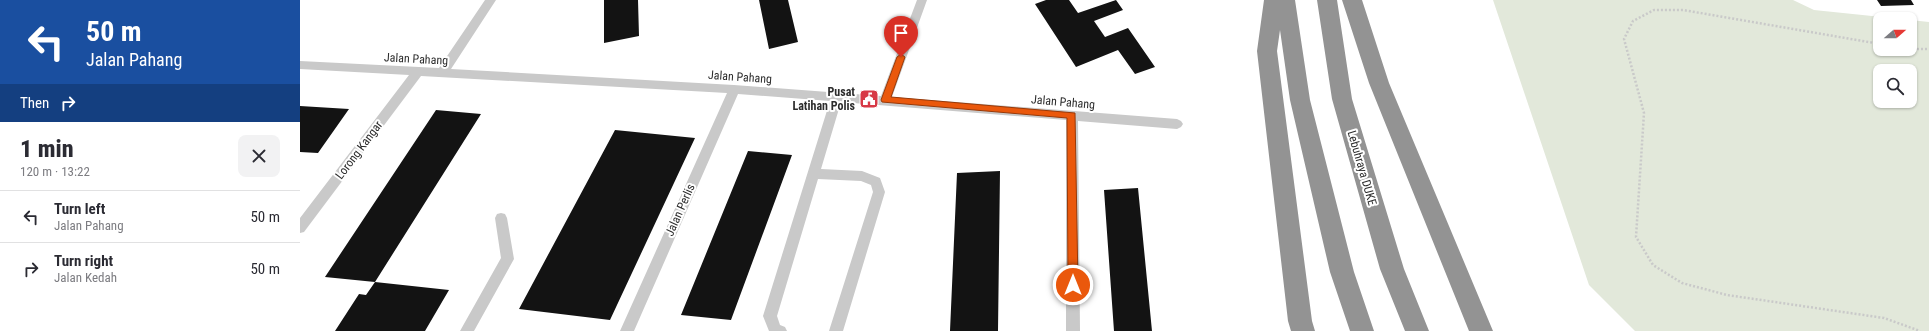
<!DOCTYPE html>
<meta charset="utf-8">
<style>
:root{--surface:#fff;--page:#f2f2f3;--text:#2b2b33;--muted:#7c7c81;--line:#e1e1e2}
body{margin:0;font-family:"Roboto Condensed",sans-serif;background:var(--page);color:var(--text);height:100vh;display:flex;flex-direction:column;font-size:15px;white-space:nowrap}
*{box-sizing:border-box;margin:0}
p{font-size:13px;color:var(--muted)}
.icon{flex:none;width:22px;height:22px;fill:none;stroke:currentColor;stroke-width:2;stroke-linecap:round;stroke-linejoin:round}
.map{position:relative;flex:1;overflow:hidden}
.drawer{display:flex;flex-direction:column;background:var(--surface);width:300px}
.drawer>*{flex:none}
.guide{background:#1a4fa0;color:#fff;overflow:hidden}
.needle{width:26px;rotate:70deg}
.buttons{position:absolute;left:1573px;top:12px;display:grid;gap:8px}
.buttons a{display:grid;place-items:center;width:44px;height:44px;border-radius:8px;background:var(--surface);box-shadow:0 1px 3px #0004;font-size:20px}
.pin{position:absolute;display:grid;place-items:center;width:34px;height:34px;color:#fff;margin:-41px -17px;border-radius:50% 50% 50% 0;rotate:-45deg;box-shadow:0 0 4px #0007}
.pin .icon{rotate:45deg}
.me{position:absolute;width:44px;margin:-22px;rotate:0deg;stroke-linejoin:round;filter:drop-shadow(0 0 3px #0008)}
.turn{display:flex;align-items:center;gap:14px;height:84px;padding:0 20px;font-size:18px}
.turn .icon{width:52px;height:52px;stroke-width:2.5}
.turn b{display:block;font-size:28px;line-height:34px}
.then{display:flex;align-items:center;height:38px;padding:0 20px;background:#0003;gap:8px;font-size:15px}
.round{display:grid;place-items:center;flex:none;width:42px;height:42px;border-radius:8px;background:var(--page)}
.headline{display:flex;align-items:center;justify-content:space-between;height:68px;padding:0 20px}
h1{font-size:24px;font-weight:800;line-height:30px}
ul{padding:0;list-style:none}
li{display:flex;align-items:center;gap:12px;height:52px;padding:0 20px;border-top:1px solid var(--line)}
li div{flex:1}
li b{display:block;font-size:15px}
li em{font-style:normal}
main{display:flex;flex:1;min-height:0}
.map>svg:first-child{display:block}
.green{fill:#e2e8da;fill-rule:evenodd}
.building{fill:#131313}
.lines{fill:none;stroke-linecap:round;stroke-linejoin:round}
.path{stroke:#c9c9c9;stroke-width:2.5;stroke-dasharray:2 2;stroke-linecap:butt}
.service{fill:#c9c9c9;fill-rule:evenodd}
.motorway{fill:#939393;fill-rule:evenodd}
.route{fill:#ea580c;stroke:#983908}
.labels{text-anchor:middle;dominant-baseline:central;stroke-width:4;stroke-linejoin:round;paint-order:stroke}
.street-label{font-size:12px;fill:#2c2c2c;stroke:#fff}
.poi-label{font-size:12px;font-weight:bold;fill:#2c2c2c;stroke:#fff;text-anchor:end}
</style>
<main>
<section class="drawer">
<div class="guide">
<div class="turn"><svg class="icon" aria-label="left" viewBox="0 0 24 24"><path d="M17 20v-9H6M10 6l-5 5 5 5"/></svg><div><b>50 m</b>Jalan Pahang</div></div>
<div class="then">Then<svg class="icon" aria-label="right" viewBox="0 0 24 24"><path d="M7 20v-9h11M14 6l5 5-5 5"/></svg></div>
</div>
<div class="headline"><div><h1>1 min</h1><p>120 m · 13:22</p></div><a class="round"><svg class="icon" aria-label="close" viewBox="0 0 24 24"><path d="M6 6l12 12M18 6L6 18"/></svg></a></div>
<ul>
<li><svg class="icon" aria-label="left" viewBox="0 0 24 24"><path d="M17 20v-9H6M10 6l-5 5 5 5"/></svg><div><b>Turn left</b><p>Jalan Pahang</p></div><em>50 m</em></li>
<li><svg class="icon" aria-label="right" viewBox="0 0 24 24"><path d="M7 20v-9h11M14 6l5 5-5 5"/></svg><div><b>Turn right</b><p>Jalan Kedah</p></div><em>50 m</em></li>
</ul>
</section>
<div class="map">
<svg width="1629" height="331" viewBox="0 0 1629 331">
<rect width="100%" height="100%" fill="#fff"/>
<path class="green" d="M 1193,0 L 1493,0 L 1514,10 L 1601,19 L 1580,19 L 1580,49 L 1610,49 L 1610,20 L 1629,22 L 1629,331 L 1335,331 L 1289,285 ZM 1580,71 L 1610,71 L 1610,101 L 1580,101 Z"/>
<path class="building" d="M 304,0 L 338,0 L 339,36 L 304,43 Z
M 459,0 L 488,0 L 498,42 L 469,49 Z
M 746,0 L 769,0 L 778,13 L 816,0 L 823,10 L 794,21 L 805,37 L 828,28 L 855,67 L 835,74 L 818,50 L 776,67 L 735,4 Z
M 1577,0 L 1611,0 L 1614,5 L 1581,6 Z
M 0,106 L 49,109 L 18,153 L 0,152 Z
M 136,110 L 181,114 L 75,282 L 25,277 Z
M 315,130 L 395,138 L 310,320 L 219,309 Z
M 448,151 L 492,155 L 431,320 L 381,315 Z
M 700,171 L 698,331 L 650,331 L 657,173 Z
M 838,188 L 852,331 L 814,331 L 804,190 Z
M 75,282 L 149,290 L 125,331 L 35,331 L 59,294 L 66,295 Z"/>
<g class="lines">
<path class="path" d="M 1580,44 L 1383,10 L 1354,10 L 1333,21 L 1324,39 L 1344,113 L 1336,237 L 1353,265 L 1382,283 L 1427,295 L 1584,318 L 1620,331
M 1609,49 L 1629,49"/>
<path class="service" d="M 185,0 L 196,0 L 151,69 L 434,85 L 581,96 L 617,0 L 627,0 L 592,97 L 877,119 L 881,121 L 883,124 L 881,127 L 877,129 L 778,121 L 780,331 L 766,331 L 766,120 L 541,102 L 521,169 L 562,171 L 580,178 L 585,192 L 543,331 L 529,331 L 573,192 L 571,185 L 561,181 L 518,179 L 477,316 L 480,325 L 485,327 L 487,331 L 469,331 L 463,316 L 530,101 L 438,94 L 334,331 L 320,331 L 427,93 L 121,76 L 4,232 L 0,233 L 0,218 L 109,75 L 0,69 L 0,61 L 139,68 Z
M 201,213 L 205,214 L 207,218 L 214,259 L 174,331 L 160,331 L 201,258 L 195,218 L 197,214 Z"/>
<path class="motorway" d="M 964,0 L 995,0 L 1010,100 L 1054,272 L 1074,331 L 1050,331 L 1030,272 L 990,100 L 980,30 L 977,51 L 1012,321 L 1015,331 L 991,331 L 988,321 L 957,51 Z
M 1017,0 L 1037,0 L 1052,99 L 1104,269 L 1129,331 L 1105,331 L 1080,269 L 1032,99 Z
M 1042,0 L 1062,0 L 1089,83 L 1193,331 L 1169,331 L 1069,83 Z"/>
</g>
<path class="route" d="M 601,54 L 605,57 L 591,97 L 775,113 L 778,285 L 776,288 L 773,289 L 769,288 L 768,285 L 767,118 L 582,102 L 581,100 L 597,57 Z"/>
<defs>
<g id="civic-square" transform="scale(1)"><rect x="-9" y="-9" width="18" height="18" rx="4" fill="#d73946" stroke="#fff"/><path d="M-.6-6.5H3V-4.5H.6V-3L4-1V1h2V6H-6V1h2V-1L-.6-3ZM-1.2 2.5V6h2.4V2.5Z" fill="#fff"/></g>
</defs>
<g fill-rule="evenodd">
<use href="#civic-square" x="569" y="99"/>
</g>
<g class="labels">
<g class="street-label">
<text transform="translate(116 59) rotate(3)">Jalan Pahang</text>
<text transform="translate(440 77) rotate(4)">Jalan Pahang</text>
<text transform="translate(763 102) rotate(5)">Jalan Pahang</text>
<text transform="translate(59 150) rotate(-53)">Lorong Kangar</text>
<text transform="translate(1062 168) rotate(74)">Lebuhraya DUKE</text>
<text transform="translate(380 210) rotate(-66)">Jalan Perlis</text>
</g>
<g class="poi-label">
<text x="555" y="92">Pusat<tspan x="555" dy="14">Latihan Polis</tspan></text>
</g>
</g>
</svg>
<div class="buttons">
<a><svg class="needle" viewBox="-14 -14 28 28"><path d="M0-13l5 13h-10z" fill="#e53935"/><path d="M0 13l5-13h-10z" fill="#7c7c81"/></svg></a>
<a><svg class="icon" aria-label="search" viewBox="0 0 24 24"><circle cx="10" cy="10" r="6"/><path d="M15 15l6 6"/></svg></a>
</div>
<div class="pin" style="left:601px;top:57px;background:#d93025"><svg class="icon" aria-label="arrive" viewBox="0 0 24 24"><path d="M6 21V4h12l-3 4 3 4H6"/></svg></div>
<svg class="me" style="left:773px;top:285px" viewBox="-20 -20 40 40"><circle r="17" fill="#ea580c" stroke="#fff" stroke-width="3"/><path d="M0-11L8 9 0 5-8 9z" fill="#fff"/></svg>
</div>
</main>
